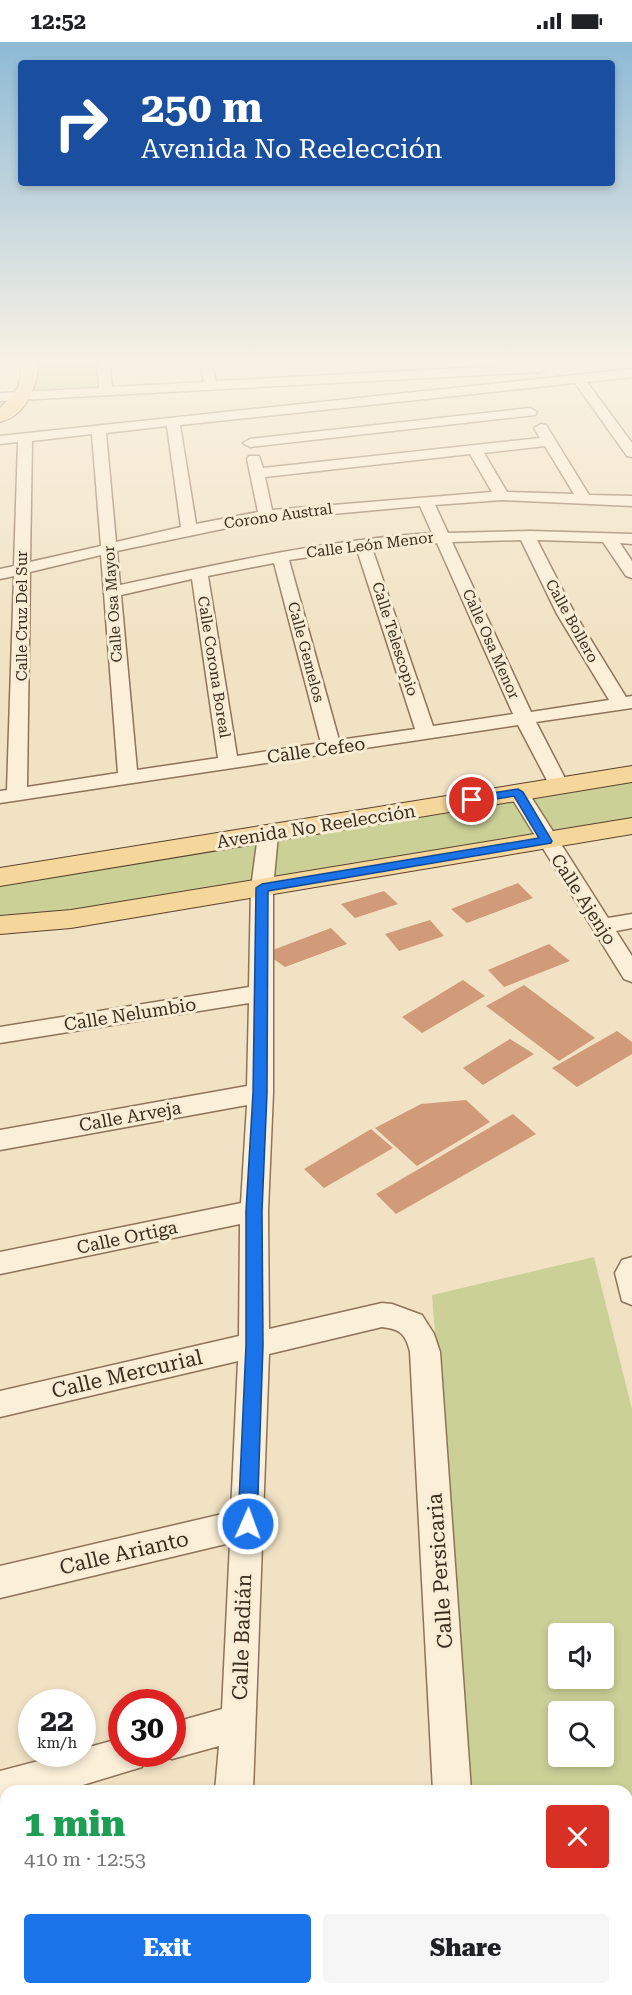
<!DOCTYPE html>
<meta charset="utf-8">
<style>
:root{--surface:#fff;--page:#f6f6f6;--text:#202124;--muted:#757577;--accent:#1a73e8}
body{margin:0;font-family:"Roboto Serif",serif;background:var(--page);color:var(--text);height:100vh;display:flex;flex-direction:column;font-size:22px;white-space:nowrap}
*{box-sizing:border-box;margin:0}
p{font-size:20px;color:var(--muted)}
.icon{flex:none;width:33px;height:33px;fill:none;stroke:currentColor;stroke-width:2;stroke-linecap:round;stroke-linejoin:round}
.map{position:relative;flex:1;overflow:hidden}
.panel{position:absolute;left:0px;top:1743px;width:633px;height:210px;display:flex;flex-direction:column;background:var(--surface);border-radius:18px 18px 0 0;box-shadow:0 3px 9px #0003}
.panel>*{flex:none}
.guide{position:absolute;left:18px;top:18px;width:597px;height:126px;border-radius:6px;box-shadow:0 3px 9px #0003;background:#1a4fa0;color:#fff;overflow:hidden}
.buttons{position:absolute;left:548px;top:1581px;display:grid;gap:12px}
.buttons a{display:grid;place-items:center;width:66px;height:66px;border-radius:6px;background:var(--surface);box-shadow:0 3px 9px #0003;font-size:30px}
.speed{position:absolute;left:18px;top:1647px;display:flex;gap:12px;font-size:30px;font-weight:700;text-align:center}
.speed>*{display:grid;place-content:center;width:78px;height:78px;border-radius:50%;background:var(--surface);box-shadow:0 3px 9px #0003;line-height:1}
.speed small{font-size:15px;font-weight:400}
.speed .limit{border:9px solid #d22;background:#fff;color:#111}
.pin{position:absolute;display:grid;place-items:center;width:51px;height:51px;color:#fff;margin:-26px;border:3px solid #fff;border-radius:50%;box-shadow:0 2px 6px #0007}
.me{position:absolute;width:66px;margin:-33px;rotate:2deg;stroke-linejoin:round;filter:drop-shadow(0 0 4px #0008)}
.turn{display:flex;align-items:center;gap:21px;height:126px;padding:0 24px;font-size:27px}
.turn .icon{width:78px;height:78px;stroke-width:2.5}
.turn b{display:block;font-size:42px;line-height:51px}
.round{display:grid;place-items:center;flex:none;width:63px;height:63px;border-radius:6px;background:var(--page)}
.summary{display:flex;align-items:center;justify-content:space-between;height:102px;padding:0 24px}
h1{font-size:36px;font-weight:800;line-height:45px;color:#1e9e55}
.button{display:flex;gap:12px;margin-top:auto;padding:12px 24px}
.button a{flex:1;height:69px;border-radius:6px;background:var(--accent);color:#fff;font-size:24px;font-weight:800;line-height:69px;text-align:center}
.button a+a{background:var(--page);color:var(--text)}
.status{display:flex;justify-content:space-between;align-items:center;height:42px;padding:0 30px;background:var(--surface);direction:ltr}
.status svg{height:16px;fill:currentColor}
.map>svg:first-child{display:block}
.green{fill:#cbd097;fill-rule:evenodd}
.building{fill:#d19a78}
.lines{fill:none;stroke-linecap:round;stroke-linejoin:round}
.minor-casing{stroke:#8d7359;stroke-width:3}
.major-casing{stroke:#5a412e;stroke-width:2}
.minor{fill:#fbefd8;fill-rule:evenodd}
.major{fill:#f5d69b;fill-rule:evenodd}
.route{fill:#1a73e8;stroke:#114b97;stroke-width:1.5}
.labels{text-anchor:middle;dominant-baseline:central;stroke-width:6;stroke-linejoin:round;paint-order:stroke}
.far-street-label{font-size:15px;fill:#3c2c1e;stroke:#f7ecd4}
.street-label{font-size:18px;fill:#3c2c1e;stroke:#f7ecd4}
.near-street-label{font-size:21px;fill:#3c2c1e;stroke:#f7ecd4}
</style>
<div class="status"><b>12:52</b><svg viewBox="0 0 49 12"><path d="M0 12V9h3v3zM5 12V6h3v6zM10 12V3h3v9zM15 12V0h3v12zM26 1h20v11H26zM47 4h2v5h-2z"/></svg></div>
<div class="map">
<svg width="632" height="1953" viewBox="0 0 632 1953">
<rect width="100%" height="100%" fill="#f1e2c4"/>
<path class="green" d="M 31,318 L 103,318 L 106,349 L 25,353 Z
M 632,731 L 632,784 L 0,888 L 0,835 Z
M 594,1215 L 632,1367 L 632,1953 L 487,1953 L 486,1947 L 627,1947 L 627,1749 L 471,1749 L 432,1253 ZM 558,1592 L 603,1592 L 603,1636 L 558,1636 ZM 558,1670 L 603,1670 L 603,1714 L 558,1714 Z"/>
<path class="building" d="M 518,841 L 533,856 L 467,881 L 451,867 Z
M 384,849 L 398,862 L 355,876 L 341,862 Z
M 430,878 L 444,894 L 399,909 L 385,892 Z
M 331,886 L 347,902 L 285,925 L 265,911 Z
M 549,902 L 570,919 L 504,945 L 488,928 Z
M 463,938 L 485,954 L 422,991 L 402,975 Z
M 524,943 L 595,996 L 559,1019 L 486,964 Z
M 617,989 L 632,1000 L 632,1012 L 577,1045 L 552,1026 Z
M 510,997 L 534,1012 L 483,1043 L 463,1026 Z
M 466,1058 L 490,1080 L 417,1124 L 375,1086 L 421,1062 Z
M 513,1072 L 536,1092 L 396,1172 L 376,1152 Z
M 371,1087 L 393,1106 L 324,1146 L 304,1127 Z"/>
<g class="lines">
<g class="minor-casing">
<path id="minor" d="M 97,318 L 109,318 L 112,345 L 204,340 L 199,318 L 211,318 L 216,339 L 540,322 L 546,326 L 540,330 L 0,359 L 0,351 L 99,346 Z
M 632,327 L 632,335 L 587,340 L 632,401 L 632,415 L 627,414 L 575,341 L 180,383 L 196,482 L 258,470 L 247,417 L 249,414 L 259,414 L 263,426 L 540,396 L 534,386 L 541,382 L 546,383 L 589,453 L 632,454 L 632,464 L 502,458 L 435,463 L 448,491 L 531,489 L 632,492 L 632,502 L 620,501 L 632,519 L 632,536 L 626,534 L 603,500 L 537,498 L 575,572 L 626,655 L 632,654 L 632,666 L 536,680 L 569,744 L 566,748 L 552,748 L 518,683 L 0,761 L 0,749 L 7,748 L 14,534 L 0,537 L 0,527 L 14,524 L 18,400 L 0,402 L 0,394 ZM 167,384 L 181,485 L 116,500 L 106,391 ZM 92,392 L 101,504 L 30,520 L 32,399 ZM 545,404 L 574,452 L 507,450 L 484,411 ZM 470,412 L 492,450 L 272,468 L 265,435 ZM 420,464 L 432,491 C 326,498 224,521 120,543 L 117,509 L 266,478 ZM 521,498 L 557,572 L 609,658 L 531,670 L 452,500 ZM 437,501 L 513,672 L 433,684 L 372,506 ZM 357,508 L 415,687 L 339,698 L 289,518 ZM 101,513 L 118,731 L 27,745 L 30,530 ZM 274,521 L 321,701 L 237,714 L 208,534 ZM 192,537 L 218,716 L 137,728 L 121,553 Z
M 530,366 L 537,370 L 535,373 L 250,405 L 243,401 L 250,397 Z
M 518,744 L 525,746 L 528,750 L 608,876 L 632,872 L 632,886 L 616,889 L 632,914 L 632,940 L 624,937 L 508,750 L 511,746 Z
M 268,787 L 275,789 L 278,793 L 273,846 L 273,1051 L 268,1169 L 269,1287 L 382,1261 L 392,1262 L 422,1273 L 434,1292 L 440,1310 L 471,1749 L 433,1749 L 410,1310 C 406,1292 400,1287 382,1285 L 269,1312 L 253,1749 L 215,1749 L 219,1704 L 172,1717 L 159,1712 L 172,1712 L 172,1681 L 222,1667 L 230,1501 L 0,1556 L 0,1524 L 231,1470 L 238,1319 L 0,1375 L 0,1349 L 239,1294 L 240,1182 L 0,1232 L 0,1210 L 241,1161 L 247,1063 L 0,1108 L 0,1088 L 247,1044 L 249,961 L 0,1001 L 0,985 L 249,945 L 251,846 L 258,793 L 261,789 Z
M 632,1215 L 632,1263 L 622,1259 L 615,1231 L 622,1218 Z
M 122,1696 L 122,1712 L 147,1712 L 142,1725 L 63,1749 L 6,1749 L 6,1765 L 0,1767 L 0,1729 L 65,1712 L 82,1712 L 82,1707 Z
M 190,1947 L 230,1947 L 229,1953 L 189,1953 Z
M 440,1947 L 480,1947 L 480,1953 L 440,1953 Z"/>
</g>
<g class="major-casing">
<path id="major" d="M 23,318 L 39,318 C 38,343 27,374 0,380 L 0,366 L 18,346 Z
M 632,724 L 632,740 L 0,844 L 0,826 Z
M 632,776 L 632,792 L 71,886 L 0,892 L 0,874 L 71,868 Z"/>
</g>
<use href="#minor" class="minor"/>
<use href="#major" class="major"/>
</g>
<linearGradient id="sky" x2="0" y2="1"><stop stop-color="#8dbad6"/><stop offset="0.54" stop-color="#f9f2e4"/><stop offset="1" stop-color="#f9f2e4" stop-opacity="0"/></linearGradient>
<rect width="632" height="592" fill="url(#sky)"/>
<path class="route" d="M 518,747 L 523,750 L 552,799 L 551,801 L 268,849 L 267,1051 L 262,1169 L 263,1303 L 257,1482 L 254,1488 L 248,1490 L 241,1488 L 238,1482 L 246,1303 L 246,1169 L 253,1051 L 256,846 L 262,842 L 539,796 L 514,754 L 472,761 L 467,758 L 472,754 Z"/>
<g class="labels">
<g class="far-street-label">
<text transform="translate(278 474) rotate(-8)">Corono Austral</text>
<text transform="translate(370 503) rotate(-7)">Calle León Menor</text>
<text transform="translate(113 562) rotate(-94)">Calle Osa Mayor</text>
<text transform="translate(22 574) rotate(-90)">Calle Cruz Del Sur</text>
<text transform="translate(572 579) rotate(61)">Calle Bollero</text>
<text transform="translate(395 597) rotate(72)">Calle Telescopio</text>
<text transform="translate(491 602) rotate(66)">Calle Osa Menor</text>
<text transform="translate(306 610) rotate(75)">Calle Gemelos</text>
<text transform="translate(214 625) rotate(81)">Calle Corona Boreal</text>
</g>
<g class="street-label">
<text transform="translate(316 708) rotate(-8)">Calle Cefeo</text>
<text transform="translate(316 784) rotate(-9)">Avenida No Reelección</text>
<text transform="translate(584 857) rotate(57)">Calle Ajenjo</text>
<text transform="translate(130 972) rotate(-9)">Calle Nelumbio</text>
<text transform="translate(130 1074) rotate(-10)">Calle Arveja</text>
<text transform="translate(127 1195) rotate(-12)">Calle Ortiga</text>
</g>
<g class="near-street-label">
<text transform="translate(127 1332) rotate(-13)">Calle Mercurial</text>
<text transform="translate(124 1511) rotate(-13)">Calle Arianto</text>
<text transform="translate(440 1529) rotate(-94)">Calle Persicaria</text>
<text transform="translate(242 1595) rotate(-88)">Calle Badián</text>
</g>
</g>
</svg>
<div class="buttons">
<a><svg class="icon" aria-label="sound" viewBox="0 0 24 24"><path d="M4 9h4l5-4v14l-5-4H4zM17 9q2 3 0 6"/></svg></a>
<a><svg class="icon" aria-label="search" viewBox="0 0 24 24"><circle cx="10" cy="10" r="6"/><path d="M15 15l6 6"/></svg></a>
</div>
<div class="speed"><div>22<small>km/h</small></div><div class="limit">30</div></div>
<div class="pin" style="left:472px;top:758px;background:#d93025"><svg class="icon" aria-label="arrive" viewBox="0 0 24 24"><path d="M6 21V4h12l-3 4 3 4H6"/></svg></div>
<svg class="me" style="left:248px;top:1482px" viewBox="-20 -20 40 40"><circle r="17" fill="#1a73e8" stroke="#fff" stroke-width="3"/><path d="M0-11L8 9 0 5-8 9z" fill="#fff"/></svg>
<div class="guide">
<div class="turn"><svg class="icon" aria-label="right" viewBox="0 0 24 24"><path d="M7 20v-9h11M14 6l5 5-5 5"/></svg><div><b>250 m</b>Avenida No Reelección</div></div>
</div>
<section class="panel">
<div class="summary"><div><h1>1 min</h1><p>410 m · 12:53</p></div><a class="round" style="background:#d93025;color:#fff"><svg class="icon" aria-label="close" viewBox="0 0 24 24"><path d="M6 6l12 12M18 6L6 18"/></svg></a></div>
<div class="button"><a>Exit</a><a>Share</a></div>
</section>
</div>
